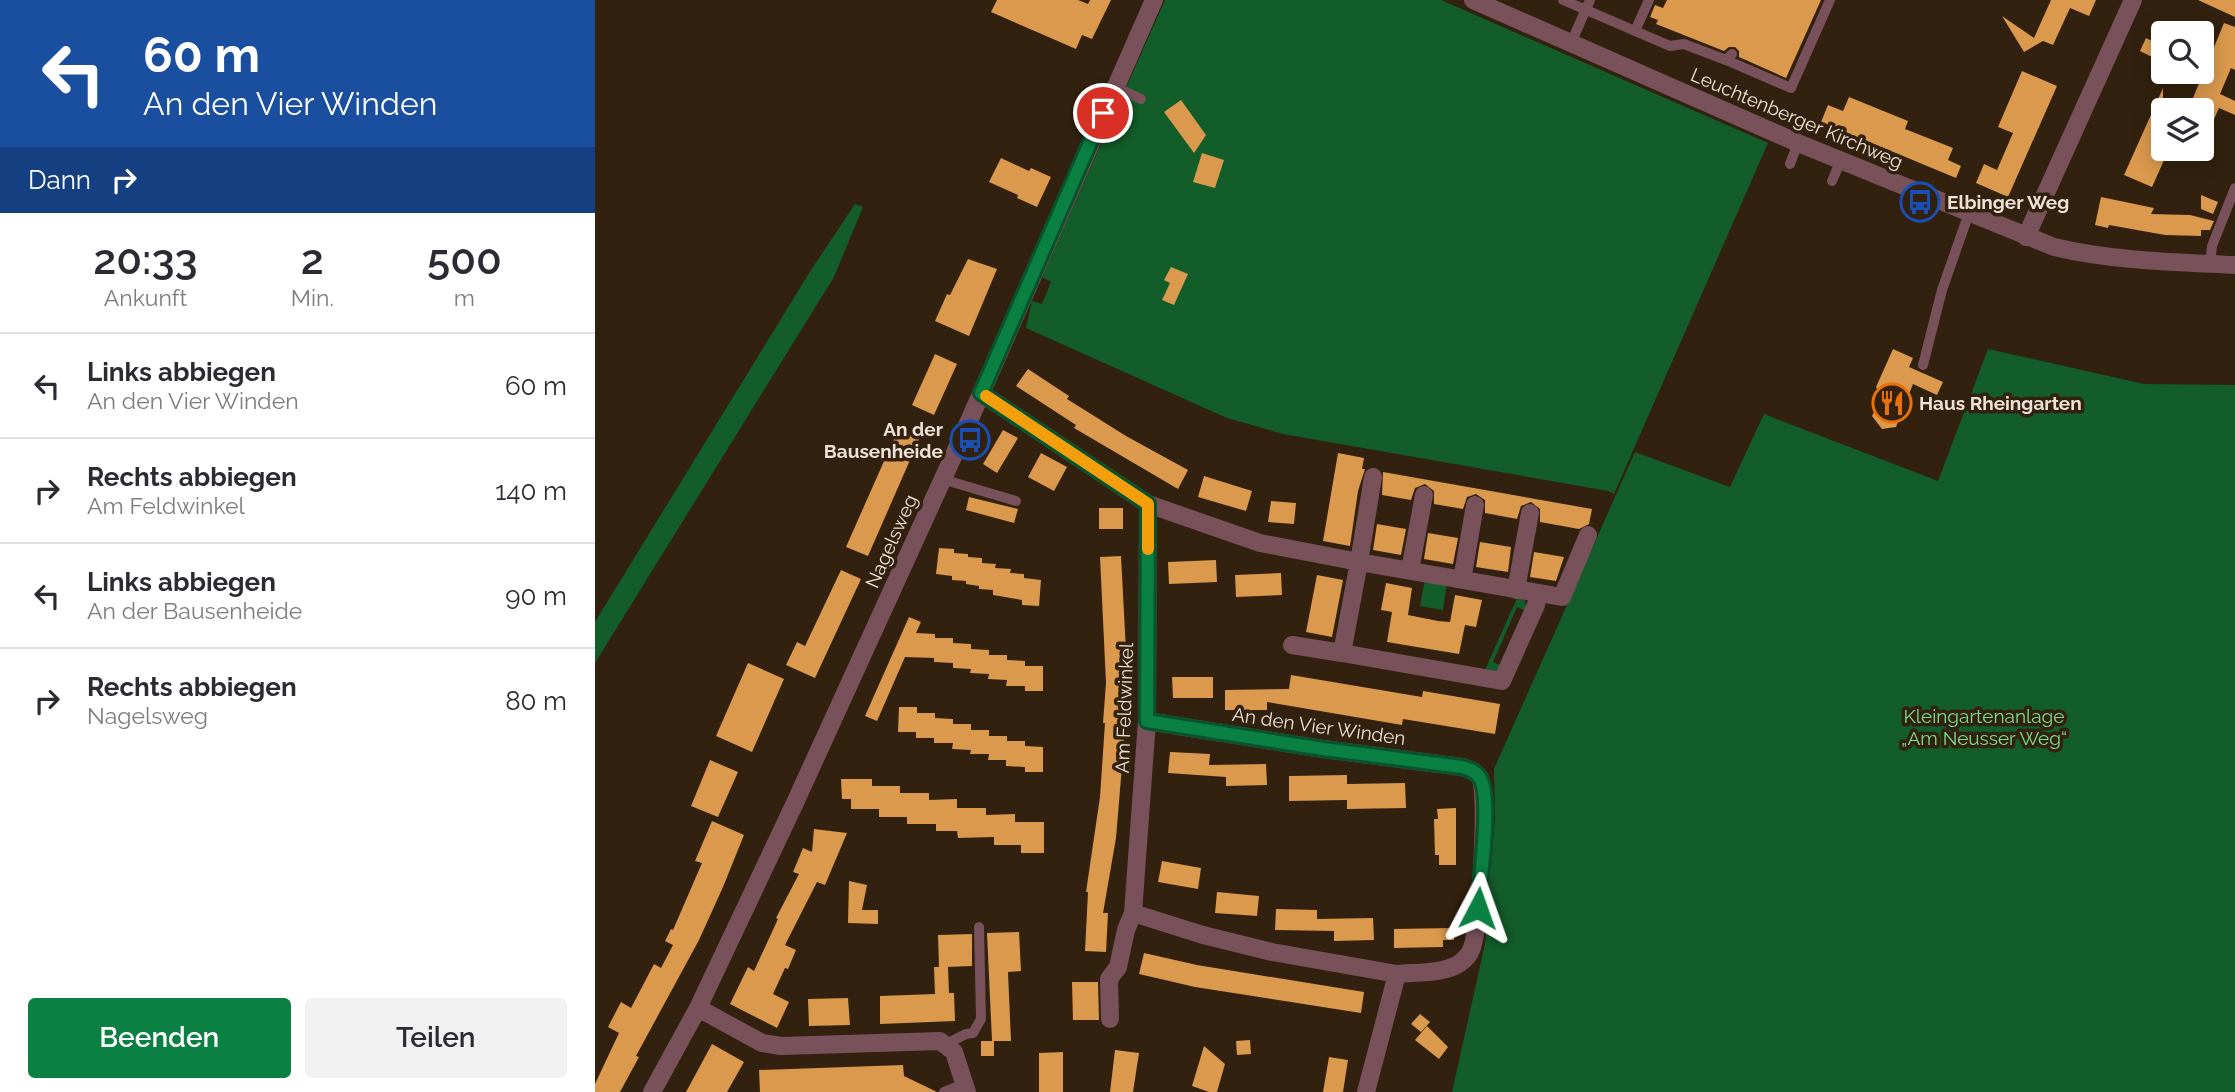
<!DOCTYPE html>
<html lang="de">
<meta charset="utf-8">
<style>
:root{--surface:#fff;--page:#f2f2f3;--text:#2b2b33;--muted:#7c7c81;--line:#e1e1e2;--accent:#0b8043}
body{margin:0;font-family:Raleway,sans-serif;background:var(--page);color:var(--text);height:100vh;display:flex;flex-direction:column;font-size:26px;white-space:nowrap}
*{box-sizing:border-box;margin:0}
p{font-size:23px;color:var(--muted)}
.icon{flex:none;width:38px;height:38px;fill:none;stroke:currentColor;stroke-width:2;stroke-linecap:round;stroke-linejoin:round}
.map{position:relative;flex:1;overflow:hidden}
.drawer{display:flex;flex-direction:column;background:var(--surface);width:595px}
.drawer>*{flex:none}
.hud{background:#1a4fa0;color:#fff;overflow:hidden}
.tools{position:absolute;left:1556px;top:21px;display:grid;gap:14px}
.tools a{display:grid;place-items:center;width:63px;height:63px;border-radius:7px;background:var(--surface);box-shadow:0 4px 18px #0003;font-size:35px}
.pin{position:absolute;display:grid;place-items:center;width:60px;height:60px;color:#fff;margin:-30px;border:4px solid #fff;border-radius:50%;box-shadow:0 2px 7px #0007}
.me{position:absolute;width:77px;margin:-38px;rotate:4deg;stroke-linejoin:round;filter:drop-shadow(0 0 5px #0008)}
.turn{display:flex;align-items:center;gap:24px;height:147px;padding:0 28px;font-size:32px}
.turn .icon{width:91px;height:91px;stroke-width:2.5}
.turn b{display:block;font-size:49px;line-height:60px}
.then{display:flex;align-items:center;height:66px;padding:0 28px;background:#0003;gap:14px;font-size:26px}
.eta{display:flex;justify-content:space-evenly;align-items:center;height:119px;text-align:center}
.eta b{font-size:42px;font-weight:600;line-height:49px}
.action{display:flex;gap:14px;margin-top:auto;padding:14px 28px}
.action a{flex:1;height:80px;border-radius:7px;background:var(--accent);color:#fff;font-size:28px;font-weight:600;line-height:80px;text-align:center}
.action a+a{background:var(--page);color:var(--text)}
ul{padding:0;list-style:none}
li{display:flex;align-items:center;gap:21px;height:105px;padding:0 28px;border-top:2px solid var(--line)}
li div{flex:1}
li b{display:block;font-size:26px}
li em{font-style:normal}
main{display:flex;flex:1;min-height:0}
.map>svg:first-child{display:block}
.green{fill:#125d29}
.building{fill:#da994d}
.lines{fill:none;stroke-linecap:round;stroke-linejoin:round}
.service{stroke:#78515a;stroke-width:10}
.minor{stroke:#78515a;stroke-width:18}
.route-casing{stroke:#07532c;stroke-width:18}
.route{stroke:#0b8043;stroke-width:12}
.slow{stroke:#f59e0b;stroke-width:12}
.labels{text-anchor:middle;dominant-baseline:central;stroke-width:7;stroke-linejoin:round;paint-order:stroke}
.street-label{font-size:19px;fill:#eee2d6;stroke:#32210e}
.poi-label{font-size:19px;font-weight:bold;fill:#eee2d6;stroke:#32210e;text-anchor:start}
.park-label{font-size:19px;fill:#77df8d;stroke:#32210e}
</style>
<main>
<section class="drawer">
<div class="hud">
<div class="turn"><svg class="icon" aria-label="left" viewBox="0 0 24 24"><path d="M17 20v-9H6M10 6l-5 5 5 5"/></svg><div><b>60 m</b>An den Vier Winden</div></div>
<div class="then">Dann<svg class="icon" aria-label="right" viewBox="0 0 24 24"><path d="M7 20v-9h11M14 6l5 5-5 5"/></svg></div>
</div>
<div class="eta">
<div><b>20:33</b><p>Ankunft</p></div>
<div><b>2</b><p>Min.</p></div>
<div><b>500</b><p>m</p></div>
</div>
<ul>
<li><svg class="icon" aria-label="left" viewBox="0 0 24 24"><path d="M17 20v-9H6M10 6l-5 5 5 5"/></svg><div><b>Links abbiegen</b><p>An den Vier Winden</p></div><em>60 m</em></li>
<li><svg class="icon" aria-label="right" viewBox="0 0 24 24"><path d="M7 20v-9h11M14 6l5 5-5 5"/></svg><div><b>Rechts abbiegen</b><p>Am Feldwinkel</p></div><em>140 m</em></li>
<li><svg class="icon" aria-label="left" viewBox="0 0 24 24"><path d="M17 20v-9H6M10 6l-5 5 5 5"/></svg><div><b>Links abbiegen</b><p>An der Bausenheide</p></div><em>90 m</em></li>
<li><svg class="icon" aria-label="right" viewBox="0 0 24 24"><path d="M7 20v-9h11M14 6l5 5-5 5"/></svg><div><b>Rechts abbiegen</b><p>Nagelsweg</p></div><em>80 m</em></li>
</ul>
<div class="action"><a>Beenden</a><a>Teilen</a></div>
</section>
<div class="map">
<svg width="1640" height="1092" viewBox="0 0 1640 1092">
<rect width="100%" height="100%" fill="#32210e"/>
<path class="green" d="M 570,0 L 846,0 L 1173,143 L 1019,494 L 1013,491 L 688,434 L 632,418 L 431,328 L 437,301 L 447,304 L 456,282 L 447,277 Z
M 260,204 L 268,207 L 239,277 L 0,663 L 0,622 L 216,270 Z
M 1393,349 L 1549,384 L 1640,385 L 1640,1092 L 857,1092 L 890,944 L 900,818 L 899,769 L 1040,452 L 1135,487 L 1169,414 L 1343,481 Z
M 830,579 L 852,583 L 848,610 L 825,606 Z
M 923,596 L 930,601 L 933,612 L 922,607 L 898,662 L 909,667 L 899,673 L 889,672 Z"/>
<path class="building" d="M 402,0 L 483,0 L 493,4 L 495,0 L 516,0 L 497,39 L 487,35 L 481,49 L 396,12 Z
M 1072,0 L 1226,0 L 1191,78 L 1144,57 L 1144,51 L 1140,47 L 1134,47 L 1129,51 L 1061,24 L 1063,20 L 1055,17 L 1060,5 L 1068,8 Z
M 1456,0 L 1501,0 L 1494,16 L 1475,8 L 1458,45 L 1448,41 L 1429,52 L 1407,16 L 1439,38 Z
M 1603,0 L 1640,0 L 1640,17 Z
M 1629,23 L 1640,27 L 1640,70 L 1636,68 L 1625,94 L 1640,101 L 1640,115 L 1624,108 L 1606,148 L 1606,110 L 1593,110 Z
M 1551,38 L 1563,44 L 1557,57 L 1545,51 Z
M 1427,71 L 1462,86 L 1413,197 L 1381,183 L 1389,164 L 1402,170 L 1418,133 L 1403,127 Z
M 1568,88 L 1568,149 L 1574,149 L 1557,187 L 1529,175 Z
M 1254,97 L 1313,121 L 1310,129 L 1358,148 L 1353,160 L 1366,166 L 1361,178 L 1226,122 L 1233,105 L 1248,111 Z
M 586,100 L 611,135 L 599,153 L 569,112 Z
M 607,153 L 629,160 L 620,188 L 598,182 Z
M 406,158 L 434,171 L 436,168 L 456,177 L 442,207 L 422,198 L 423,195 L 394,182 Z
M 1606,195 L 1623,202 L 1618,214 L 1606,209 Z
M 1506,197 L 1559,208 L 1556,214 L 1595,215 L 1619,221 L 1615,230 L 1606,230 L 1606,236 L 1570,235 L 1514,225 L 1513,228 L 1500,225 Z
M 373,259 L 402,269 L 374,336 L 340,321 L 352,294 L 355,295 Z
M 576,267 L 593,274 L 579,305 L 567,300 L 575,283 L 569,280 Z
M 1298,349 L 1318,358 L 1314,367 L 1348,382 L 1342,395 L 1318,384 L 1301,427 L 1287,429 L 1277,416 L 1287,396 L 1281,387 Z
M 340,354 L 362,364 L 339,415 L 317,405 Z
M 433,369 L 474,396 L 472,399 L 531,436 L 593,470 L 583,489 L 479,428 L 481,425 L 421,386 Z
M 305,425 L 326,435 L 273,556 L 251,547 Z
M 408,430 L 423,438 L 402,473 L 388,464 Z
M 446,453 L 472,467 L 459,491 L 433,477 Z
M 743,453 L 769,458 L 767,469 L 770,469 L 763,491 L 755,546 L 728,541 Z
M 788,472 L 997,509 L 994,524 L 984,529 L 945,522 L 945,509 L 936,502 L 926,506 L 922,519 L 890,513 L 890,500 L 881,494 L 872,497 L 868,509 L 839,504 L 839,491 L 830,484 L 820,488 L 816,500 L 787,495 Z
M 609,476 L 657,491 L 651,511 L 603,497 Z
M 374,497 L 423,509 L 419,523 L 371,510 Z
M 676,501 L 701,503 L 699,524 L 673,522 Z
M 504,508 L 528,508 L 528,529 L 504,529 Z
M 782,524 L 811,529 L 806,555 L 778,550 Z
M 833,533 L 863,538 L 858,564 L 829,559 Z
M 885,542 L 916,547 L 913,572 L 881,567 Z
M 344,548 L 359,549 L 359,553 L 373,554 L 373,557 L 387,558 L 387,563 L 401,564 L 400,568 L 416,569 L 415,573 L 429,574 L 429,578 L 446,580 L 444,606 L 427,605 L 427,600 L 398,595 L 398,590 L 384,589 L 384,586 L 371,584 L 371,581 L 357,580 L 357,576 L 341,574 Z
M 939,552 L 969,557 L 961,581 L 935,577 Z
M 526,556 L 532,670 L 529,742 L 521,838 L 508,913 L 513,913 L 511,952 L 490,951 L 493,892 L 491,892 L 505,797 L 510,723 L 508,723 L 511,683 L 505,557 Z
M 621,560 L 622,582 L 574,584 L 573,562 Z
M 246,570 L 266,579 L 220,678 L 191,665 L 202,642 L 210,646 Z
M 686,573 L 687,595 L 641,597 L 640,575 Z
M 722,575 L 748,580 L 737,637 L 711,632 Z
M 791,583 L 817,588 L 813,615 L 843,621 L 855,622 L 860,595 L 887,600 L 881,627 L 870,625 L 864,654 L 792,642 L 797,612 L 786,610 Z
M 314,617 L 326,622 L 321,633 L 340,634 L 340,638 L 358,638 L 358,643 L 376,644 L 376,649 L 394,650 L 394,655 L 412,655 L 412,660 L 430,661 L 430,666 L 448,666 L 448,691 L 430,691 L 430,686 L 411,686 L 412,680 L 393,679 L 394,674 L 375,673 L 376,669 L 358,668 L 358,663 L 339,662 L 339,658 L 310,657 L 282,721 L 270,716 Z
M 153,663 L 189,679 L 157,752 L 121,736 Z
M 696,675 L 827,697 L 828,691 L 905,704 L 900,734 L 808,719 L 807,725 L 672,702 L 672,710 L 630,710 L 630,690 L 694,689 Z
M 577,677 L 618,677 L 618,698 L 578,698 Z
M 304,707 L 322,707 L 322,713 L 340,713 L 340,718 L 358,719 L 358,724 L 376,724 L 376,730 L 394,730 L 394,736 L 412,736 L 412,741 L 430,741 L 430,746 L 448,747 L 448,772 L 430,772 L 430,767 L 411,766 L 411,760 L 393,760 L 394,754 L 375,754 L 376,750 L 357,749 L 358,743 L 339,743 L 339,738 L 321,738 L 321,732 L 303,732 Z
M 575,752 L 615,754 L 614,765 L 671,764 L 672,785 L 631,786 L 631,777 L 573,773 Z
M 115,760 L 143,772 L 123,817 L 96,806 Z
M 752,775 L 752,784 L 810,783 L 811,808 L 752,809 L 752,800 L 694,801 L 694,776 Z
M 246,779 L 277,779 L 277,786 L 305,786 L 305,793 L 334,793 L 334,800 L 362,799 L 362,808 L 391,808 L 391,815 L 420,814 L 420,822 L 449,822 L 449,853 L 426,853 L 426,845 L 399,845 L 399,837 L 363,838 L 362,831 L 341,831 L 341,824 L 312,824 L 312,817 L 284,817 L 284,809 L 256,809 L 256,799 L 247,799 Z
M 861,808 L 861,865 L 844,865 L 844,855 L 840,855 L 839,819 L 843,819 L 842,809 Z
M 117,821 L 149,835 L 128,887 L 104,940 L 41,1056 L 44,1057 L 25,1092 L 0,1092 L 0,1084 L 24,1033 L 13,1027 L 26,1002 L 36,1008 L 59,964 L 66,968 L 78,945 L 70,941 L 76,929 L 78,930 L 107,863 L 100,861 Z
M 219,829 L 252,833 L 230,885 L 222,882 L 190,945 L 201,950 L 193,969 L 190,968 L 178,994 L 194,1002 L 182,1028 L 135,1004 L 153,967 L 159,971 L 183,919 L 181,918 L 204,874 L 198,872 L 208,848 L 217,852 Z
M 567,861 L 606,868 L 603,889 L 563,882 Z
M 254,881 L 272,885 L 267,910 L 283,910 L 283,924 L 253,923 Z
M 622,892 L 664,896 L 662,916 L 620,913 Z
M 681,909 L 722,910 L 722,919 L 778,918 L 779,940 L 739,941 L 739,931 L 680,930 Z
M 859,928 L 859,940 L 848,940 L 848,947 L 799,948 L 799,929 Z
M 424,932 L 426,971 L 413,972 L 416,1041 L 399,1041 L 399,1056 L 386,1056 L 386,1041 L 397,1041 L 392,933 Z
M 377,934 L 377,966 L 351,967 L 353,967 L 354,993 L 359,993 L 360,1021 L 285,1024 L 285,996 L 340,994 L 339,967 L 344,967 L 343,935 Z
M 549,953 L 602,965 L 769,992 L 766,1013 L 600,987 L 544,974 Z
M 477,982 L 503,982 L 504,1020 L 478,1020 Z
M 253,998 L 255,1025 L 214,1026 L 213,999 Z
M 825,1014 L 835,1022 L 826,1032 L 816,1024 Z
M 832,1026 L 853,1047 L 844,1059 L 820,1040 Z
M 655,1040 L 656,1054 L 642,1055 L 641,1041 Z
M 117,1044 L 149,1062 L 132,1092 L 91,1092 Z
M 609,1046 L 630,1064 L 622,1092 L 614,1092 L 597,1086 Z
M 520,1050 L 544,1053 L 538,1092 L 515,1092 Z
M 468,1052 L 468,1092 L 444,1092 L 444,1053 Z
M 734,1057 L 753,1060 L 748,1092 L 728,1092 Z
M 308,1065 L 309,1076 L 342,1092 L 165,1092 L 164,1070 Z"/>
<g class="lines">
<path class="service" d="M 968,0 L 1075,46 L 1089,44 L 1131,60 L 1137,54
M 1040,31 L 1054,0
M 976,43 L 995,0
M 1131,60 L 1196,88 L 1235,0
M 520,87 L 546,99
M 1195,164 L 1203,143
M 1237,181 L 1246,160
M 1615,264 L 1617,246 L 1640,188
M 1328,365 L 1347,290 L 1374,213
M 347,479 L 421,501
M 351,1044 L 371,1034 L 378,1033 L 386,1019 L 384,927
M 349,1092 L 369,1084"/>
<path class="minor" d="M 878,0 L 1203,143 L 1459,247 C 1518,261 1579,262 1640,265
M 1431,237 L 1538,0
M 386,393 L 553,504 L 665,543 L 764,562 L 778,477
M 553,504 L 552,721 L 538,913 L 608,935 L 677,952 L 802,974
M 815,570 L 829,495
M 867,580 L 880,505
M 921,590 L 935,513
M 943,593 L 941,605 L 907,681 L 747,653 L 764,562 L 967,597 L 993,535
M 697,645 L 747,653
M 552,721 L 728,749 L 867,767 C 874,769 881,771 885,778 C 894,793 885,932 876,950 C 875,954 869,960 865,963 C 849,974 821,972 802,974 L 771,1092
M 103,1008 L 167,1043 L 186,1046 L 345,1041 L 359,1052 L 372,1092
M 515,1019 L 514,979 L 523,967 L 531,930 L 538,913
M 57,1092 L 103,1008 L 199,805 L 367,437 L 559,0"/>
</g>
<g class="lines">
<g class="route-casing">
<path id="route" d="M 508,113 L 386,393 L 553,504 L 552,721 L 728,749 L 867,767 C 874,769 881,771 885,778 C 897,797 885,882 883,908"/>
</g>
<use href="#route" class="route"/>
<path class="slow" d="M 391,396 L 553,504 L 553,549"/>
</g>
<defs>
<g id="bus-ring" transform="scale(2.0125)"><circle r="9.5" fill="#32210e" stroke="#1a4fb4" stroke-width="1.5"/><path d="M-5-6H5V4H4V6H2V4H-2V6H-4V4H-5ZM-3.5-4V0h7V-4ZM-3.5 1.2v1.5H-2V1.2ZM2 1.2v1.5H3.5V1.2Z" fill="#1a4fb4"/></g>
<g id="restaurant-ring" transform="scale(2.0125)"><circle r="9.5" fill="#32210e" stroke="#e8710a" stroke-width="1.5"/><path d="M-5-6h1v4h1v-4h1v4h1v-4h1v5L-1.5 .5V6h-2V.5L-5-1ZM5-6V6H3V1.5H1.5Q1.5-4 5-6Z" fill="#e8710a"/></g>
</defs>
<g fill-rule="evenodd">
<use href="#bus-ring" x="1325" y="202"/>
<use href="#restaurant-ring" x="1297" y="403"/>
<use href="#bus-ring" x="375" y="440"/>
</g>
<g class="labels">
<g class="street-label">
<text transform="translate(1202 118) rotate(23)">Leuchtenberger Kirchweg</text>
<text transform="translate(296 541) rotate(-66)">Nagelsweg</text>
<text transform="translate(529 708) rotate(-88)">Am Feldwinkel</text>
<text transform="translate(724 726) rotate(8)">An den Vier Winden</text>
</g>
<g class="poi-label">
<text x="1352" y="202">Elbinger Weg</text>
<text x="1324" y="403">Haus Rheingarten</text>
<text x="348" y="429" text-anchor="end">An der<tspan x="348" dy="22">Bausenheide</tspan></text>
</g>
<g class="park-label">
<text x="1389" y="716">Kleingartenanlage<tspan x="1389" dy="22">„Am Neusser Weg“</tspan></text>
</g>
</g>
</svg>
<div class="tools">
<a><svg class="icon" aria-label="search" viewBox="0 0 24 24"><circle cx="10" cy="10" r="6"/><path d="M15 15l6 6"/></svg></a>
<a><svg class="icon" aria-label="layers" viewBox="0 0 24 24"><path d="M12 4l9 5-9 5-9-5zM3 14l9 5 9-5"/></svg></a>
</div>
<div class="pin" style="left:508px;top:113px;background:#d93025"><svg class="icon" aria-label="arrive" viewBox="0 0 24 24"><path d="M6 21V4h12l-3 4 3 4H6"/></svg></div>
<svg class="me" style="left:883px;top:908px" viewBox="-20 -20 40 40"><path d="M0-17L14 15 0 8-14 15z" fill="#0b8043" stroke="#fff" stroke-width="4"/></svg>
</div>
</main>
